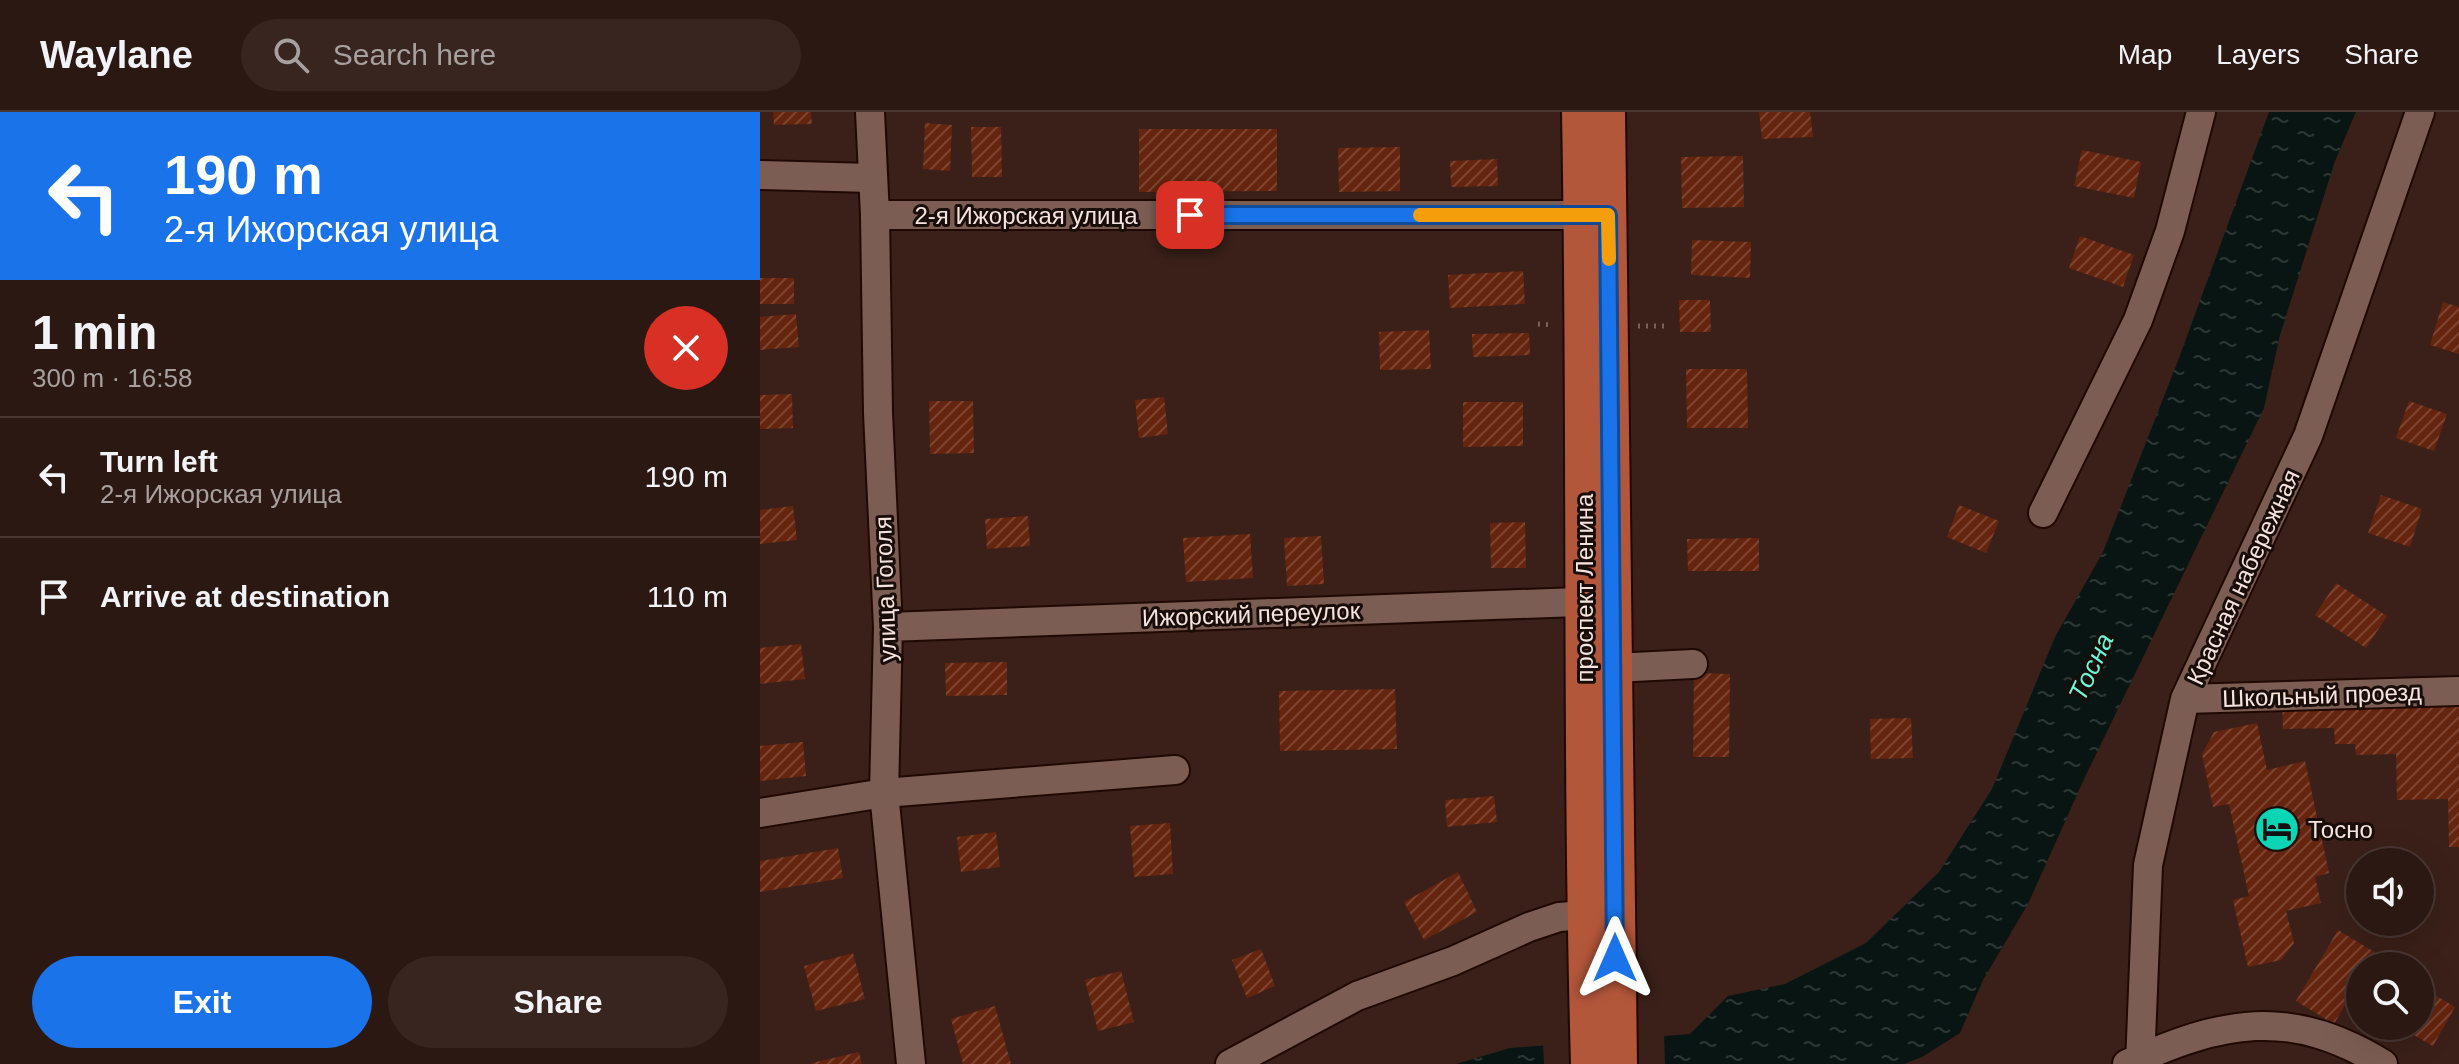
<!DOCTYPE html>
<meta charset="utf-8">
<style>
:root{--surface:#2c1812;--page:#382520;--text:#f1f3f6;--muted:#a6a09f;--line:#483732;--accent:#1a73e8}
body{margin:0;font-family:Arial,sans-serif;background:var(--page);color:var(--text);height:100vh;display:flex;flex-direction:column;font-size:30px;white-space:nowrap}
*{box-sizing:border-box;margin:0}
p{font-size:26px;color:var(--muted)}
.icon{flex:none;width:44px;height:44px;fill:none;stroke:currentColor;stroke-width:2;stroke-linecap:round;stroke-linejoin:round}
.map{position:relative;flex:1;overflow:hidden}
.drawer{display:flex;flex-direction:column;background:var(--surface);width:760px}
.drawer>*{flex:none}
.guide{background:#1a73e8;color:#fff;overflow:hidden}
.controls{position:absolute;left:1586px;top:736px;display:grid;gap:16px}
.controls a{display:grid;place-items:center;width:88px;height:88px;border-radius:50%;background:var(--surface);box-shadow:0 8px 32px #0002,0 0 0 2px var(--line);font-size:40px}
.pin{position:absolute;display:grid;place-items:center;width:68px;height:68px;color:#fff;margin:-34px;border-radius:16px;box-shadow:0 4px 12px #0006}
.me{position:absolute;width:88px;margin:-44px;rotate:0deg;stroke-linejoin:round;filter:drop-shadow(0 0 6px #0008)}
.turn{display:flex;align-items:center;gap:28px;height:168px;padding:0 32px;font-size:36px}
.turn .icon{width:104px;height:104px;stroke-width:2.5}
.turn b{display:block;font-size:56px;line-height:68px}
.round{display:grid;place-items:center;flex:none;width:84px;height:84px;border-radius:42px;background:var(--page)}
.summary{display:flex;align-items:center;justify-content:space-between;height:136px;padding:0 32px}
h1{font-size:48px;font-weight:800;line-height:60px}
.cta{display:flex;gap:16px;margin-top:auto;padding:16px 32px}
.cta a{flex:1;height:92px;border-radius:48px;background:var(--accent);color:#fff;font-size:32px;font-weight:800;line-height:92px;text-align:center}
.cta a+a{background:var(--page);color:var(--text)}
ul{padding:0;list-style:none}
li{display:flex;align-items:center;gap:24px;height:120px;padding:0 32px;border-top:2px solid var(--line)}
li div{flex:1}
li b{display:block;font-size:30px}
li em{font-style:normal}
header{display:flex;align-items:center;gap:48px;box-sizing:border-box;height:112px;padding:0 40px;background:var(--surface);border-bottom:2px solid var(--line)}
header strong{font-size:38px}
nav{display:flex;gap:44px;margin-inline-start:auto;font-size:28px}
.search{width:560px;height:72px;background:var(--page);display:flex;align-items:center;gap:20px;box-sizing:border-box;padding:0 28px;border-radius:44px;color:var(--muted);font-size:30px}
main{display:flex;flex:1;min-height:0}
.map>svg:first-child{display:block}
.water{fill:url(#water-ripples)}
.pier{fill:#3a2018}
.building{fill:url(#building-hatch)}
.lines{fill:none;stroke-linecap:round;stroke-linejoin:round}
.minor-casing{stroke:#200903;stroke-width:32}
.major-casing{stroke:#200903;stroke-width:40}
.path{stroke:#79625b;stroke-width:5;stroke-dasharray:2 6;stroke-linecap:butt}
.minor{stroke:#7c5d53;stroke-width:28}
.major{stroke:#b3573a;stroke-width:36}
.route-casing{stroke:#114b97;stroke-width:20}
.route{stroke:#1a73e8;stroke-width:14}
.slow{stroke:#f59e0b;stroke-width:14}
.labels{text-anchor:middle;dominant-baseline:central;stroke-width:6;stroke-linejoin:round;paint-order:stroke}
.street-label{font-size:24px;fill:#f5e3dd;stroke:#190d0a}
.poi-label{font-size:24px;fill:#f5e3dd;stroke:#190d0a;text-anchor:start}
.water-label{font-size:26px;font-style:italic;fill:#6bf9da;stroke:#190d0a}
</style>
<header>
<strong>Waylane</strong>
<div class="search"><svg class="icon" aria-label="search" viewBox="0 0 24 24"><circle cx="10" cy="10" r="6"/><path d="M15 15l6 6"/></svg>Search here</div>
<nav><a>Map</a><a>Layers</a><a>Share</a></nav>
</header>
<main>
<section class="drawer">
<div class="guide">
<div class="turn"><svg class="icon" aria-label="left" viewBox="0 0 24 24"><path d="M17 20v-9H6M10 6l-5 5 5 5"/></svg><div><b>190 m</b>2-я Ижорская улица</div></div>
</div>
<div class="summary"><div><h1>1 min</h1><p>300 m · 16:58</p></div><a class="round" style="background:#d93025;color:#fff"><svg class="icon" aria-label="close" viewBox="0 0 24 24"><path d="M6 6l12 12M18 6L6 18"/></svg></a></div>
<ul>
<li><svg class="icon" aria-label="left" viewBox="0 0 24 24"><path d="M17 20v-9H6M10 6l-5 5 5 5"/></svg><div><b>Turn left</b><p>2-я Ижорская улица</p></div><em>190 m</em></li>
<li><svg class="icon" aria-label="arrive" viewBox="0 0 24 24"><path d="M6 21V4h12l-3 4 3 4H6"/></svg><div><b>Arrive at destination</b></div><em>110 m</em></li>
</ul>
<div class="cta"><a>Exit</a><a>Share</a></div>
</section>
<div class="map">
<svg width="1699" height="952" viewBox="0 0 1699 952">
<defs>
<pattern id="water-ripples" width="26" height="14" patternUnits="userSpaceOnUse" patternTransform="scale(2)"><rect width="26" height="14" fill="#081512"/><path d="M2 4q2-2 4 0t4 0M15 11q2-2 4 0t4 0" fill="none" stroke="#2d3734"/></pattern>
<pattern id="building-hatch" width="6" height="6" patternUnits="userSpaceOnUse" patternTransform="scale(2)"><rect width="6" height="6" fill="#65240e"/><path d="M-1 1l2-2M0 6l6-6M5 7l2-2" fill="none" stroke="#7c4431"/></pattern>
</defs>
<rect width="100%" height="100%" fill="#3a2018"/>
<path class="water" d="M 1509,0 L 1596,0 L 1575,49 L 1520,223 L 1504,296 L 1325,665 L 1268,792 L 1223,868 L 1200,921 L 1162,945 L 1144,952 L 696,952 L 750,936 L 930,922 L 968,884 L 1025,872 L 1106,831 L 1179,760 L 1232,677 L 1295,525 L 1343,440 L 1419,246 Z"/>
<path class="pier" d="M 904,920 L 905,952 L 784,952 L 783,929 Z"/>
<path class="building" d="M 13,0 L 51,0 L 52,12 L 14,13 Z
M 999,0 L 1050,0 L 1053,25 L 1002,27 Z
M 165,11 L 192,13 L 190,59 L 163,57 Z
M 211,15 L 241,15 L 242,65 L 212,65 Z
M 379,17 L 517,17 L 517,79 L 379,80 Z
M 640,35 L 640,79 L 579,80 L 578,36 Z
M 1322,38 L 1381,50 L 1374,86 L 1314,74 Z
M 983,44 L 984,95 L 922,96 L 921,45 Z
M 737,47 L 738,74 L 691,75 L 690,49 Z
M 1320,124 L 1374,143 L 1363,175 L 1309,156 Z
M 932,128 L 991,130 L 990,166 L 931,163 Z
M 763,159 L 765,192 L 690,196 L 688,163 Z
M 0,166 L 34,166 L 34,192 L 0,192 Z
M 919,188 L 950,188 L 951,220 L 920,220 Z
M 1683,190 L 1699,195 L 1699,242 L 1670,233 Z
M 36,202 L 39,235 L 0,238 L 0,205 Z
M 669,218 L 671,257 L 620,258 L 619,220 Z
M 769,221 L 770,243 L 713,245 L 712,222 Z
M 926,257 L 987,257 L 988,316 L 927,316 Z
M 32,282 L 33,316 L 0,317 L 0,283 Z
M 404,285 L 408,322 L 379,326 L 375,288 Z
M 169,289 L 213,289 L 214,341 L 170,342 Z
M 1649,289 L 1687,302 L 1674,339 L 1636,326 Z
M 703,290 L 763,290 L 763,334 L 703,335 Z
M 1621,383 L 1662,397 L 1650,435 L 1608,421 Z
M 1199,393 L 1239,409 L 1226,441 L 1187,425 Z
M 33,394 L 37,428 L 0,432 L 0,398 Z
M 268,404 L 270,434 L 227,437 L 225,407 Z
M 765,410 L 766,456 L 731,456 L 730,411 Z
M 490,422 L 493,466 L 426,470 L 423,426 Z
M 561,424 L 564,472 L 527,474 L 524,426 Z
M 999,426 L 999,459 L 928,459 L 927,427 Z
M 1576,471 L 1627,504 L 1606,536 L 1555,503 Z
M 41,532 L 45,567 L 0,572 L 0,536 Z
M 247,550 L 247,583 L 186,584 L 185,551 Z
M 934,561 L 970,562 L 969,645 L 933,645 Z
M 635,577 L 637,637 L 520,639 L 519,579 Z
M 1699,587 L 1699,735 L 1689,735 L 1688,687 L 1637,688 L 1636,642 L 1596,643 L 1595,632 L 1575,632 L 1574,616 L 1523,617 L 1522,591 Z
M 1151,606 L 1153,646 L 1111,647 L 1110,607 Z
M 1497,611 L 1507,658 L 1545,649 L 1569,761 L 1555,765 L 1561,791 L 1526,799 L 1534,831 L 1521,848 L 1488,855 L 1473,788 L 1489,784 L 1469,692 L 1453,695 L 1442,642 L 1454,620 Z
M 43,630 L 46,664 L 0,669 L 0,634 Z
M 734,684 L 737,710 L 687,715 L 685,688 Z
M 410,711 L 413,762 L 374,765 L 370,714 Z
M 236,720 L 240,755 L 201,760 L 197,725 Z
M 78,736 L 83,766 L 0,780 L 0,749 Z
M 698,760 L 717,800 L 664,828 L 644,790 Z
M 1578,818 L 1616,841 L 1609,854 L 1600,854 L 1600,868 L 1574,912 L 1536,889 Z
M 501,837 L 515,874 L 487,886 L 472,848 Z
M 93,841 L 105,887 L 56,899 L 44,854 Z
M 361,859 L 374,910 L 338,919 L 325,868 Z
M 1660,874 L 1695,895 L 1673,934 L 1638,914 L 1660,914 Z
M 235,894 L 251,952 L 203,952 L 191,907 Z
M 99,940 L 102,952 L 52,952 L 52,951 Z"/>
<g class="lines">
<g class="minor-casing">
<path id="minor" d="M 110,0 L 115,103 L 118,301 L 128,515 L 124,681 L 151,952
M 0,63 L 111,66
M 115,103 L 840,103
M 1283,401 L 1378,208 L 1410,119 L 1441,0
M 128,515 L 845,489
M 854,556 L 933,552
M 1425,587 L 1699,579
M 0,701 L 124,681 L 415,658
M 470,952 L 597,884 L 693,849 L 769,815 L 799,805 L 825,803
M 1367,952 C 1461,909 1530,894 1623,952
M 1380,952 L 1388,753 L 1425,587 L 1548,324 L 1660,0"/>
</g>
<g class="major-casing">
<path id="major" d="M 820,0 C 826,317 820,635 829,952
M 847,0 L 859,952"/>
</g>
<path class="path" d="M 778,212 L 794,213
M 878,214 L 905,214"/>
<use href="#minor" class="minor"/>
<use href="#major" class="major"/>
</g>
<g class="lines">
<g class="route-casing">
<path id="route" d="M 430,103 L 848,103 L 855,846"/>
</g>
<use href="#route" class="route"/>
<path class="slow" d="M 660,103 L 848,103 L 849,147"/>
</g>
<defs>
<g id="hotel-disc" transform="scale(2.3)"><circle r="9.5" fill="#0bd5b5" stroke="#190d0a"/><path d="M-6-4.5h1.5V1H6V5H4.5V3h-9V5H-6ZM-4 0a1.8 1.8 0 1 1 3.6 0ZM.5 0V-2.5h3Q6-2.5 6 0Z" fill="#111"/></g>
</defs>
<g fill-rule="evenodd">
<use href="#hotel-disc" x="1517" y="717"/>
</g>
<g class="labels">
<g class="street-label">
<text x="266" y="103">2-я Ижорская улица</text>
<text transform="translate(1483 465) rotate(-65)">Красная набережная</text>
<text transform="translate(824 476) rotate(-90)">проспект Ленина</text>
<text transform="translate(125 477) rotate(-92)">улица Гоголя</text>
<text transform="translate(491 502) rotate(-2)">Ижорский переулок</text>
<text transform="translate(1562 583) rotate(-2)">Школьный проезд</text>
</g>
<g class="poi-label">
<text x="1548" y="717">Тосно</text>
</g>
<g class="water-label">
<text transform="translate(1331 555) rotate(-65)">Тосна</text>
</g>
</g>
</svg>
<div class="controls">
<a><svg class="icon" aria-label="sound" viewBox="0 0 24 24"><path d="M4 9h4l5-4v14l-5-4H4zM17 9q2 3 0 6"/></svg></a>
<a><svg class="icon" aria-label="search" viewBox="0 0 24 24"><circle cx="10" cy="10" r="6"/><path d="M15 15l6 6"/></svg></a>
</div>
<div class="pin" style="left:430px;top:103px;background:#d93025"><svg class="icon" aria-label="arrive" viewBox="0 0 24 24"><path d="M6 21V4h12l-3 4 3 4H6"/></svg></div>
<svg class="me" style="left:855px;top:846px" viewBox="-20 -20 40 40"><path d="M0-17L14 15 0 8-14 15z" fill="#1a73e8" stroke="#fff" stroke-width="4"/></svg>
</div>
</main>
